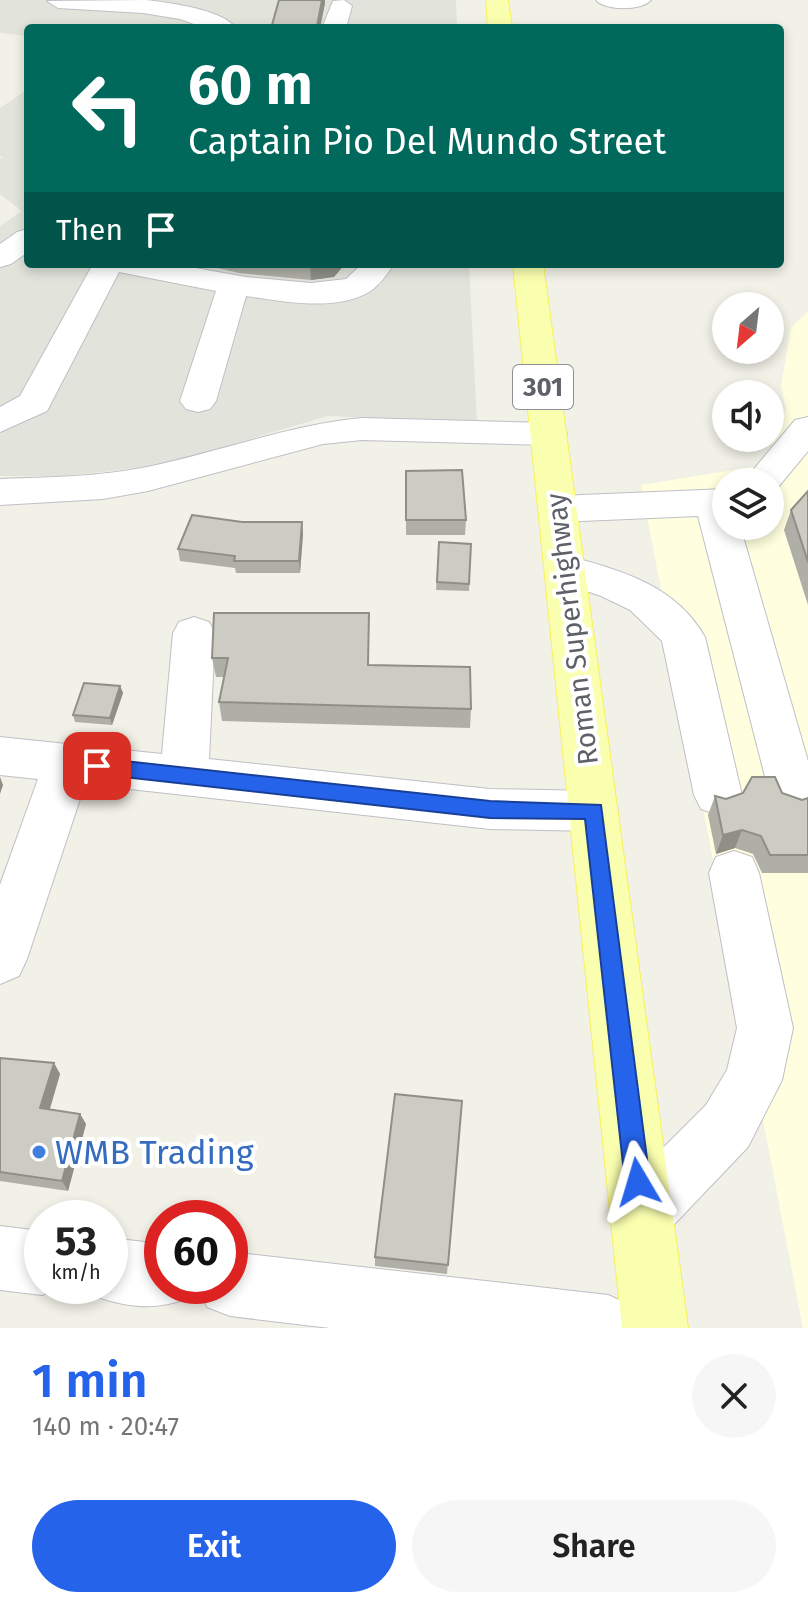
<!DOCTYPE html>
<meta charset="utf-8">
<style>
:root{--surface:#fff;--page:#f6f6f6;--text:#222;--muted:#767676;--accent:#2563eb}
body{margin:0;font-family:"Fira Sans",sans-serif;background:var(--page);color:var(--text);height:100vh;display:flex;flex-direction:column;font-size:30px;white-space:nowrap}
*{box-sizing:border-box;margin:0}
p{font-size:26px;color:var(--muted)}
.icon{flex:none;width:44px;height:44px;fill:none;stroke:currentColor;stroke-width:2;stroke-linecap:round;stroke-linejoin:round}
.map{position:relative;height:1328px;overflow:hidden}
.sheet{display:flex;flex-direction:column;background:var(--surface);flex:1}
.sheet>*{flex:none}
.hud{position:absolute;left:24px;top:24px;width:760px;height:244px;border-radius:8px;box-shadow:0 4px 12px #0003;background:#00695c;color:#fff;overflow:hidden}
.needle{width:52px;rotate:208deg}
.tools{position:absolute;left:712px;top:292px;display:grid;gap:16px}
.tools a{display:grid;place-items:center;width:72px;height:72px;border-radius:50%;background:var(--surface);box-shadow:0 4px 12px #0003;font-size:40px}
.speed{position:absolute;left:24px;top:1200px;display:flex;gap:16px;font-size:40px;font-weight:700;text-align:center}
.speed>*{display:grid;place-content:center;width:104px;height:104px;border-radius:50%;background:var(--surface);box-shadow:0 4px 12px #0003;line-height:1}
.speed small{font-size:20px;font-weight:400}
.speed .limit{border:12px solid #d22;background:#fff;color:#111}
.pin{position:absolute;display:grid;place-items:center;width:68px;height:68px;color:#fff;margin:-34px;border-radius:16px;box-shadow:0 4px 12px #0006}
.me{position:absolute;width:88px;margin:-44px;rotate:353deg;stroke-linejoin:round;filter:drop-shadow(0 0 6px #0008)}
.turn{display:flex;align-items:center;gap:28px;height:168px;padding:0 32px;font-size:36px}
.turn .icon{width:104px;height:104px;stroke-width:2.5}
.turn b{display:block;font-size:56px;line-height:68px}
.then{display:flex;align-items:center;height:76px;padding:0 32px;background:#0003;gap:16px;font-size:30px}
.round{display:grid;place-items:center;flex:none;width:84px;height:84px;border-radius:42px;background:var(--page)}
.head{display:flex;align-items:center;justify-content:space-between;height:136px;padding:0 32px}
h1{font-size:48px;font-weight:600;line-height:60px;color:var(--accent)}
.button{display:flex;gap:16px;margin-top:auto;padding:16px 32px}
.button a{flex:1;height:92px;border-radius:48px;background:var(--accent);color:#fff;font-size:32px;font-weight:600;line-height:92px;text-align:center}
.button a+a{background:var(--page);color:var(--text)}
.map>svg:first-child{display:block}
.commercial{fill:#ffffdf;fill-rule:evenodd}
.industrial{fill:#e2e3db}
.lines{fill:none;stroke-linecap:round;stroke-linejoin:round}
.minor-casing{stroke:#bfbfc6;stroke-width:2}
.major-casing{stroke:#f9f159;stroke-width:2}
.minor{fill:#fff;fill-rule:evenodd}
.major{fill:#faffaf;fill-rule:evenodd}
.wall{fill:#afafa8}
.shaded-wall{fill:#8f8f88}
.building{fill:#ccccc3;stroke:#8f8f88;stroke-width:2}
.route{fill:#2563eb;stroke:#184099;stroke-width:2}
.shop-dot{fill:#3f7fe0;stroke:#fff;stroke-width:3}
.labels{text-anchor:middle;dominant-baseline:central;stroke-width:8;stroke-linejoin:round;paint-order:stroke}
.shield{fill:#fff;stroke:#8e9095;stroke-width:2}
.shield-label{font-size:26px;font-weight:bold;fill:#5e6168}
.street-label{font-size:28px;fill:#5e6168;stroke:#fff}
.near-shop-label{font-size:34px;fill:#366cbe;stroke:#fff;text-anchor:start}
</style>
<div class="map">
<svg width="808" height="1328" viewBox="0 0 808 1328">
<rect width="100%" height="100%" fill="#f1f1e7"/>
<path class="commercial" d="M 808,312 L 808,1328 L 803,1328 L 641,485 L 764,465 L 786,409 L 781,387 L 791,327 ZM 726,482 L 770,482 L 770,526 L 726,526 Z"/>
<path class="industrial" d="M 0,0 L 456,0 L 457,28 L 28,28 L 28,36 L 0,33 Z
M 28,89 L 28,264 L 469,264 L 477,424 L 328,416 L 162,465 L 64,476 L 0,476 L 0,226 L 22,211 L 0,194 L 0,159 L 3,157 L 0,156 L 0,108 Z"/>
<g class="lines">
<g class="minor-casing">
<path id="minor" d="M 146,0 C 170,3 221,9 236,28 L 205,28 L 180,19 L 143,13 L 58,8 L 47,1 Z
M 344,0 L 352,6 L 346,28 L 322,28 L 333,1 Z
M 596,0 L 651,0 C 642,11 605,11 596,0 Z
M 28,229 L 28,252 L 11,264 L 0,267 L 0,244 L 17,232 Z
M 93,264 L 173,264 L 246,277 L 311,283 L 346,279 L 362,264 L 394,264 C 388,273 379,286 369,292 C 335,312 283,301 246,296 L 216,401 L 210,409 L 198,412 L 186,409 L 180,401 L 216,291 L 119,272 L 47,411 L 0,432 L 0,407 L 20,396 Z
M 808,417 L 808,451 L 775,491 L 770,492 L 770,482 L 743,482 L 795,420 Z
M 362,418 L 549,423 L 562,426 L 567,434 L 562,442 L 549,445 L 362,440 L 323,444 L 148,491 L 103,499 L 0,505 L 0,479 C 49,477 98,477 147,467 C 219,452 288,425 362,418 Z
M 726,489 L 726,526 L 740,526 L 808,761 L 808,811 L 794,816 L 777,810 L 770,796 L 698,516 L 558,522 L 544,518 L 539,509 L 544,500 L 558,496 Z
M 565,555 C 619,570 675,584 705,637 L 742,795 L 735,809 L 718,815 L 701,809 L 694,795 L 662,641 L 630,610 L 601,596 L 551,579 L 545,569 L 551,559 Z
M 194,617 L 209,622 L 215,633 L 209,759 L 490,789 L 594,791 L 611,797 L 618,811 L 611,825 L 594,831 L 490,829 L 85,784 L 27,959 L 19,976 L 0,984 L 0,885 L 38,779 L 0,775 L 0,737 L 162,754 L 173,633 L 179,622 Z
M 734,851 L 752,857 L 759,873 L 793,1028 L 782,1080 L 748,1147 L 664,1235 L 642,1244 L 620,1235 L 611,1213 L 620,1191 L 706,1105 L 727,1070 L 737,1028 L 709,873 L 716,857 Z
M 0,1226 L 42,1231 L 42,1286 L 63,1286 L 42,1295 L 0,1290 Z
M 110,1238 L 162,1244 L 162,1286 L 190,1286 L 185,1299 C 152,1312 120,1306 87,1293 L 85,1286 L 110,1286 Z
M 230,1252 L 608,1295 L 631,1305 L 641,1328 L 330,1328 L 230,1316 L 207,1307 L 199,1286 L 230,1286 Z"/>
</g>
<g class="major-casing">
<path id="major" d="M 486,0 L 508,0 L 512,28 L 488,28 Z
M 513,264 L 543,264 L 688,1328 L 622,1328 Z"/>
</g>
<use href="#minor" class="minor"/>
<use href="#major" class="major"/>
</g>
<path class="wall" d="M 325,3 L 320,28 L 272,28 L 272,25 Z
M 200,264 L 345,264 L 334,277 L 311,280 L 239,273 Z
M 406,471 L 466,520 L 465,535 L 406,535 Z
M 808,491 L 808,605 L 784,530 L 791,510 Z
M 242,522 L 302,522 L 303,534 L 300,573 L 236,573 L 235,568 L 180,561 L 178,549 Z
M 439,542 L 471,544 L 469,591 L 436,590 Z
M 369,613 L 369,665 L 471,709 L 470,728 L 222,721 L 219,702 L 224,677 L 216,677 L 212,658 Z
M 120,686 L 123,693 L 112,725 L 75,722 L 73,715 Z
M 782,793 L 802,800 L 808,798 L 808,873 L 762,873 L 753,854 L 735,848 L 716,854 L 708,815 L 715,796 L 726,799 Z
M 0,1058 L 54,1063 L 60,1074 L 50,1109 L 80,1114 L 86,1124 L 68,1191 L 0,1181 Z
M 462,1101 L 447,1274 L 375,1266 L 375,1257 Z"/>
<path class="shaded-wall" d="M 322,0 L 325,0 L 325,3 L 320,28 L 317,28 Z
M 310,264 L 345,264 L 334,277 L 311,280 Z
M 302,522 L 303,534 L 300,573 L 299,561 Z
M 120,686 L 123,693 L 112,725 L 110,718 Z
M 0,777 L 3,785 L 0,794 Z
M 742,830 L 735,848 L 716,854 L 723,835 Z
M 54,1063 L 60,1074 L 47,1118 L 40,1108 Z
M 80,1114 L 86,1124 L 68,1191 L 62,1181 Z"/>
<path class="building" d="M 279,0 L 322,0 L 317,26 L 272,25 Z
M 462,470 L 466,520 L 406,520 L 406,471 Z
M 808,491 L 808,562 L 791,510 Z
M 192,515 L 242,522 L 302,522 L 299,561 L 234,561 L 235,556 L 178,549 Z
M 439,542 L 471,544 L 469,584 L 437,582 Z
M 214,613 L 369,613 L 368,665 L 470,667 L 471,709 L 219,702 L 228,658 L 212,658 Z
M 84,683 L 120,686 L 110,718 L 73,715 Z
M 752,777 L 775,777 L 782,793 L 802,800 L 808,798 L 808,855 L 770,855 L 761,836 L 742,830 L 723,835 L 715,796 L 726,799 L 743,793 Z
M 0,1058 L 54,1063 L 40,1108 L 80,1114 L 62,1181 L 0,1172 Z
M 395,1094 L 462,1101 L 448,1265 L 375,1257 Z"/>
<path class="route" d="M 97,758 L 490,801 L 601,805 L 650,1182 L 647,1191 L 638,1194 L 629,1191 L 625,1182 L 585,819 L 490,818 L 97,774 L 90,772 L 87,766 L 90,761 Z"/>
<circle class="shop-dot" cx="39" cy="1152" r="8"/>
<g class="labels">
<rect class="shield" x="513" y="365" width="60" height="44" rx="6"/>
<g class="shield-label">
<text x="543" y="387">301</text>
</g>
<g class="street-label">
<text transform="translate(572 629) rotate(-97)">Roman Superhighway</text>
</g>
<g class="near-shop-label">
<text x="55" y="1152">WMB Trading</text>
</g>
</g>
</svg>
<div class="tools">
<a><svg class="needle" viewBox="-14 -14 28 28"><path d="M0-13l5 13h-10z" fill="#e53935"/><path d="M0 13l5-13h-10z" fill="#767676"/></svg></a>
<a><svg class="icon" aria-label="sound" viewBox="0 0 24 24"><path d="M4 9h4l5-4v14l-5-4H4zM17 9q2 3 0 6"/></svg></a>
<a><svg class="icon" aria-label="layers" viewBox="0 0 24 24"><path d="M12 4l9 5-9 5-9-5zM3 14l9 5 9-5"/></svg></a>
</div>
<div class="speed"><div>53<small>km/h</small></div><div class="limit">60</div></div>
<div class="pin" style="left:97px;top:766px;background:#d93025"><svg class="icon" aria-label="arrive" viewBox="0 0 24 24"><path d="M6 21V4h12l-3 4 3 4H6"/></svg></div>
<svg class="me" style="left:638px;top:1182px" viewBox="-20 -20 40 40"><path d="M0-17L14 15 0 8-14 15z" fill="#2563eb" stroke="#fff" stroke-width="4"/></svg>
<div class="hud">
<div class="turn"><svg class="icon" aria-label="left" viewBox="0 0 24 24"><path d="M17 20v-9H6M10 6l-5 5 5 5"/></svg><div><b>60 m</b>Captain Pio Del Mundo Street</div></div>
<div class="then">Then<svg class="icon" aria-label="arrive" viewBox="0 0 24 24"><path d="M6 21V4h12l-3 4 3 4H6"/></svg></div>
</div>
</div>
<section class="sheet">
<div class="head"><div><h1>1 min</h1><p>140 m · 20:47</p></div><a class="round"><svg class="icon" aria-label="close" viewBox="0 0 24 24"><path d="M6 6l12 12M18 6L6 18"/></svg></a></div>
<div class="button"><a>Exit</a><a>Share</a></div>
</section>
